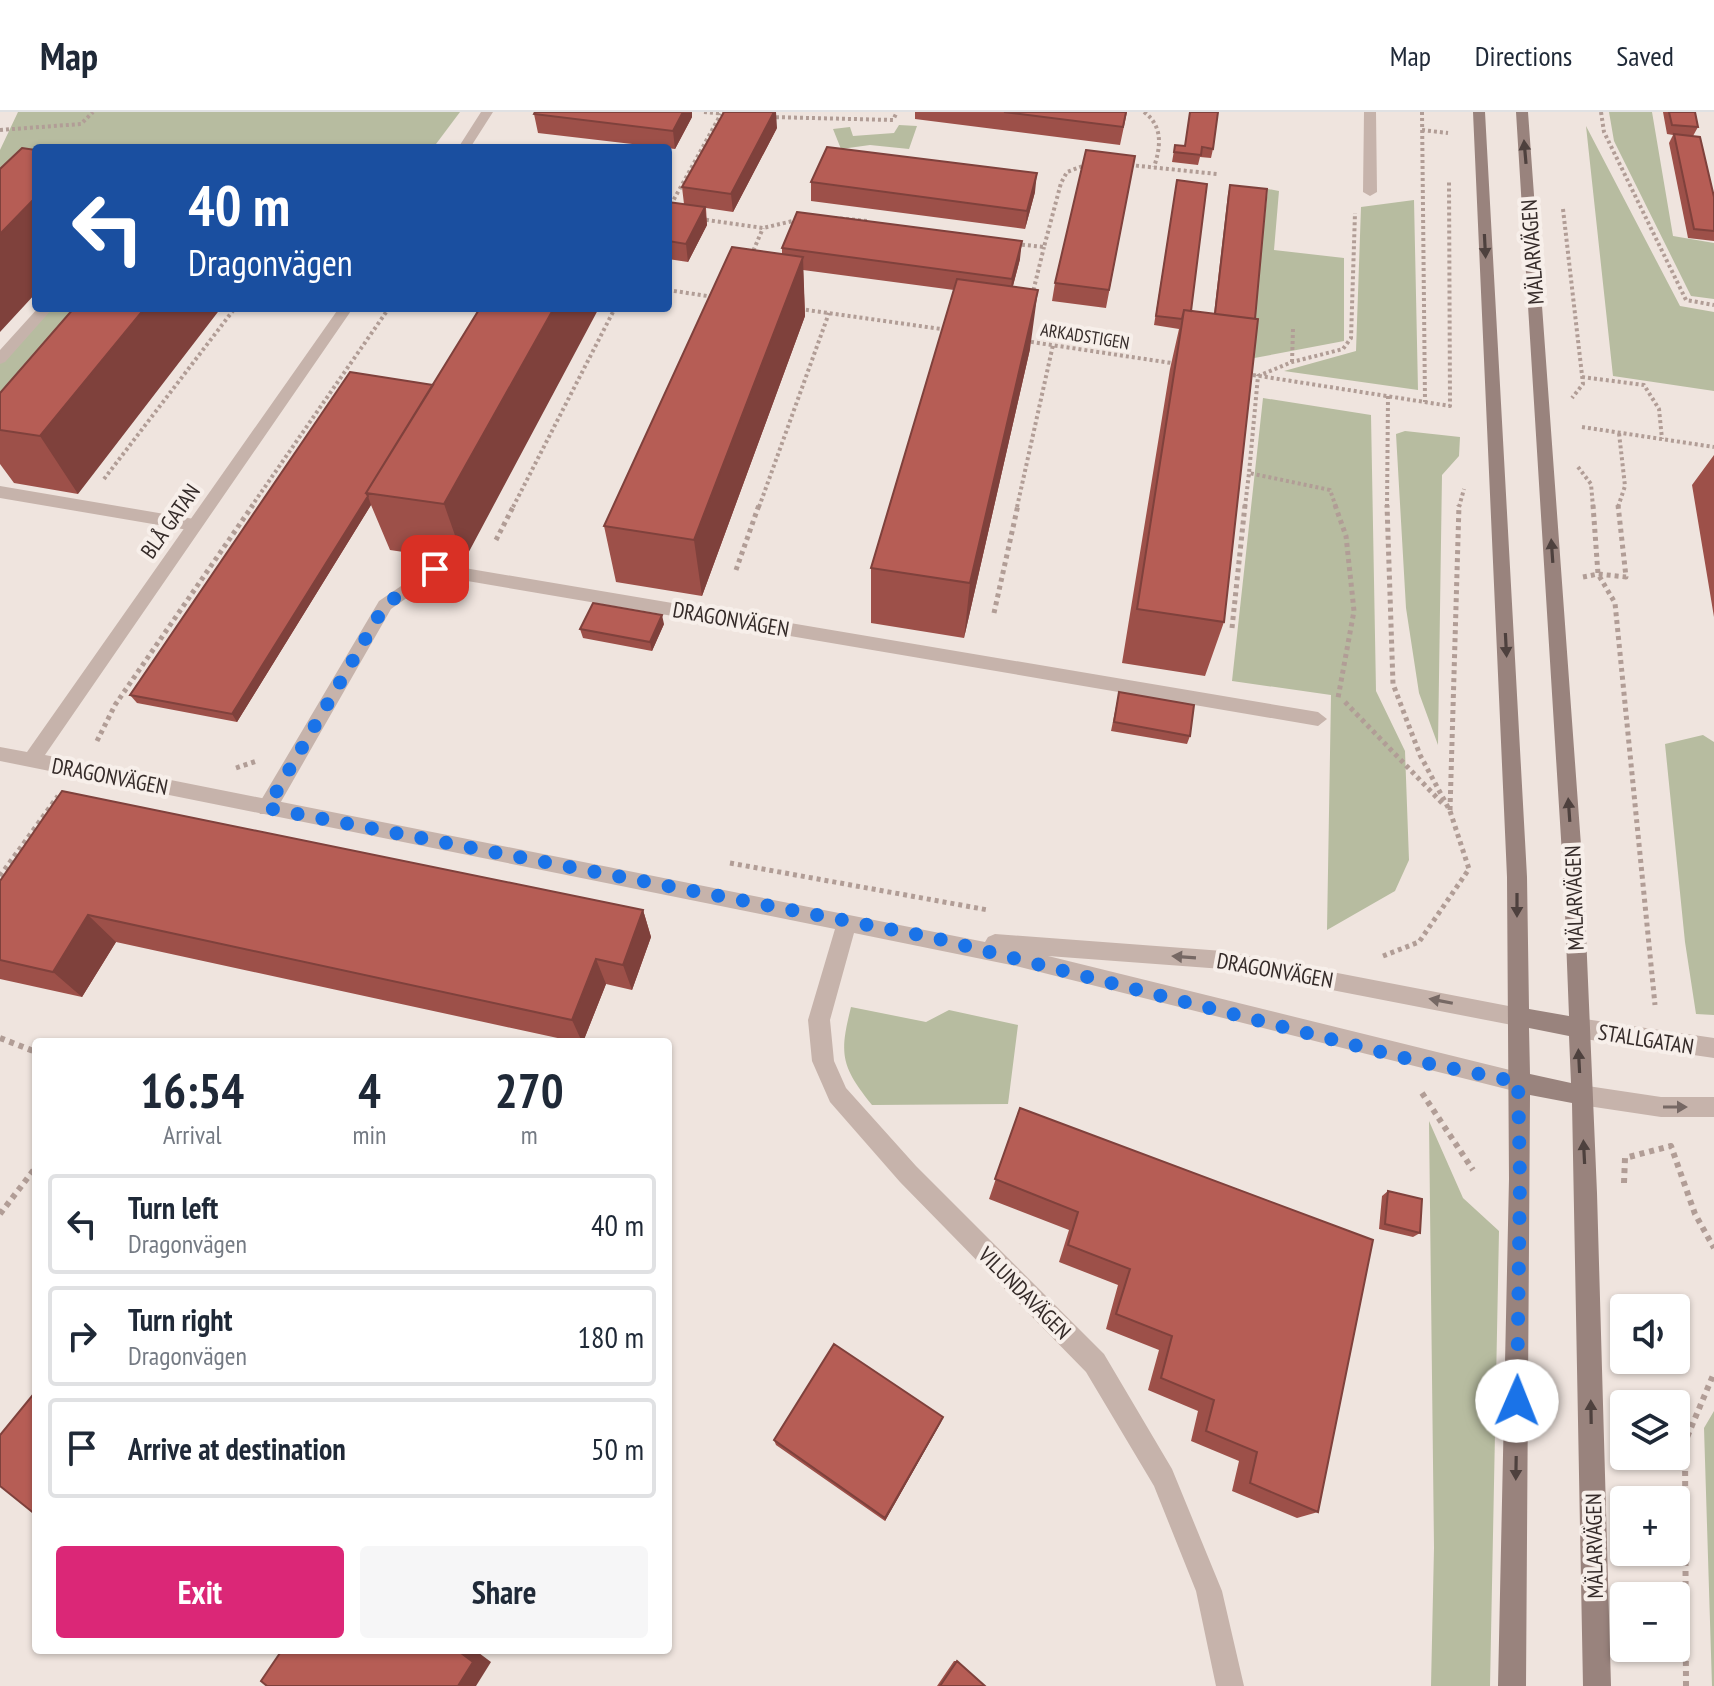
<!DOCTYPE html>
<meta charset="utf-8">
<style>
:root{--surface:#fff;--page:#f6f6f7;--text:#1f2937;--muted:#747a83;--line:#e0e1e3;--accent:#db2777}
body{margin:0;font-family:"PT Sans Narrow",sans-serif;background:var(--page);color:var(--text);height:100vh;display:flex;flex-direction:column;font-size:30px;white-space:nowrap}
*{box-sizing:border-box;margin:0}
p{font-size:26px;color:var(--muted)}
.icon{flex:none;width:44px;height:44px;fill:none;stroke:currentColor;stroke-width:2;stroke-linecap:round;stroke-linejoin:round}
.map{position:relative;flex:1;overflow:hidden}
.side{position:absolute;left:32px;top:926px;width:640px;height:616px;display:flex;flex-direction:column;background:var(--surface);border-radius:8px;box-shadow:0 2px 6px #0004}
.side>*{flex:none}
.guide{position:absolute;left:32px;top:32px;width:640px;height:168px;border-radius:8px;box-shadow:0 2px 6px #0004;background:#1a4fa0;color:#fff;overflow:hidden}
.controls{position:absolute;left:1610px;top:1182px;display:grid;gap:16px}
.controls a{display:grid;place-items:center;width:80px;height:80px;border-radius:8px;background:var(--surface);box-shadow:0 2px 6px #0004;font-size:40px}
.pin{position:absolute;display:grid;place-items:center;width:68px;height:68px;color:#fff;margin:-34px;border-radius:16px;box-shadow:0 4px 12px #0006}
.me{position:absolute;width:88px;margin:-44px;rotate:1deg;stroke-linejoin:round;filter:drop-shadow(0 0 6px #0008)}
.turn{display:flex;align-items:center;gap:28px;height:168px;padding:0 24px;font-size:36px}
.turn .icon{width:104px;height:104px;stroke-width:2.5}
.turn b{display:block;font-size:56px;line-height:68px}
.eta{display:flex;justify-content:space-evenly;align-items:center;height:136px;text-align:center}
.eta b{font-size:48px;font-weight:600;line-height:56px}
.cta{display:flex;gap:16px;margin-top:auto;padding:16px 24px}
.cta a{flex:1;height:92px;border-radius:8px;background:var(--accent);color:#fff;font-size:32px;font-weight:600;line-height:92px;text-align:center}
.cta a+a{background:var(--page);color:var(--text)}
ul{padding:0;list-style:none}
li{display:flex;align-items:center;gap:24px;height:100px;margin:0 16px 12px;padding:0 8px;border:4px solid var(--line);border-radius:8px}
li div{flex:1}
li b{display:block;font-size:30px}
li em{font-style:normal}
header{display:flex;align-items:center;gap:48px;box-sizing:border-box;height:112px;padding:0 40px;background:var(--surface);border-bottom:2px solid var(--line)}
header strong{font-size:38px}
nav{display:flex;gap:44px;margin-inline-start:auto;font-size:28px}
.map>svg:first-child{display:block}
.green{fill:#b7bca0}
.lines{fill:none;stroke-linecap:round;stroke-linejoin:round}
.path-far2{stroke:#b19d96;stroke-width:4;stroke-dasharray:3 3;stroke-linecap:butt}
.path-far1{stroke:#b19d96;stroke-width:5;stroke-dasharray:4 4;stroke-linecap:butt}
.path{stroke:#b19d96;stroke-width:6;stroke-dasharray:5 5;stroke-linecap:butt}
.lane{fill:#c6b3ab;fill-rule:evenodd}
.street{fill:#c6b3ab;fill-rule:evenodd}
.secondary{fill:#99837d;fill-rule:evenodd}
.wall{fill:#9d5049}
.shaded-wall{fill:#7f413c}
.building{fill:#b65d55;stroke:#7f413c;stroke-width:2}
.oneway{fill:#4e413e}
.oneway2{fill:#766864}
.route{stroke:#1a73e8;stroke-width:14;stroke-dasharray:0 25.2}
.labels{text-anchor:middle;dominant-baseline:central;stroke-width:8;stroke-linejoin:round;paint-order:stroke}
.far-street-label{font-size:18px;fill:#352b29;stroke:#f7efea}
.street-label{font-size:22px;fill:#352b29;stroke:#f7efea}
</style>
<header>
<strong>Map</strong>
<nav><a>Map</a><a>Directions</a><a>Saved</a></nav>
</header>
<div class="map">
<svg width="1714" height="1574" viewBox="0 0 1714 1574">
<rect width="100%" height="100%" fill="#efe4de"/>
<path class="green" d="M 18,0 L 460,0 L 433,36 L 36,36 L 36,82 L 0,77 L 0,38 Z
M 1609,0 L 1652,0 L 1673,124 L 1714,131 L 1714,187 L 1691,184 L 1614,29 Z
M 899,13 L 917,14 L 909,37 L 870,33 L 841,37 L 833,17 L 850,15 L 853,24 L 894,21 Z
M 1586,14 L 1680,194 L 1714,200 L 1714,279 L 1613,264 Z
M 1268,77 L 1279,79 L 1274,138 L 1344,146 L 1344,229 L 1249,247 Z
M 1414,88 L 1418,278 L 1284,259 L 1356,239 L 1361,95 Z
M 46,196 L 146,196 L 0,315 L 0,247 Z
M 1263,286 L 1371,303 L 1376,579 L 1405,639 L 1409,748 L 1395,779 L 1327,818 L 1331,583 L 1232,569 Z
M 1405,319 L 1460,325 L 1459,344 L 1442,363 L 1438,633 L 1419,581 L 1406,496 L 1396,322 Z
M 1703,623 L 1714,630 L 1714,903 L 1696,902 L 1685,830 L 1665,632 Z
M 851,895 L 926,910 L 949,898 L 1018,913 L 1008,992 L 872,993 C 841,954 839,943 851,895 Z
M 1429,1009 L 1463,1086 L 1499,1119 L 1490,1574 L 1431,1574 L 1434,1436 Z
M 1714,1299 L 1714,1574 L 1712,1574 L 1704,1316 Z"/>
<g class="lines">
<path class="path-far2" d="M 704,0 L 728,2
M 1144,0 C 1163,14 1161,34 1154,55
M 1422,0 L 1425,290
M 1601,0 L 1604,20 L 1686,188 L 1714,193
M 770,5 L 893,8 L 897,0
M 0,18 L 81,12 L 93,0
M 1422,18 L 1448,21
M 1130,53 L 1217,62
M 1563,97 L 1583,272 L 1572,286
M 668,98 L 721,2
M 834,106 L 868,109
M 700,107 L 763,116 L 797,108
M 1016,132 L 1044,135 L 1061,71 L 1067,60 L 1088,52
M 751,144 L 763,116
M 668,178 L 714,185
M 1032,184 L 1044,135
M 800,197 L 948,218
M 1025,229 L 1178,252
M 1292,250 L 1293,217
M 1247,262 L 1450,294 L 1449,69
M 1582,265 L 1644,273 L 1659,297 L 1662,327
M 1582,315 L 1714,335
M 1578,355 L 1591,372 L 1593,395
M 104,367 L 235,196
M 251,395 L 389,196
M 513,395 L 615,196
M 759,395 L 829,201
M 1017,395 L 1053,233
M 1245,395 L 1249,361
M 1336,395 L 1330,378 L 1249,361 L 1258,264 L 1292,250 L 1343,237 L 1351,226 L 1355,101
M 1387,395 L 1388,284
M 1459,395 L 1464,377
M 1618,395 L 1625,374 L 1619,321"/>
<path class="path-far1" d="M 1335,393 L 1346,424 L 1354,499 L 1338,586
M 1593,393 L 1598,462 L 1615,491 L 1655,893
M 496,428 L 514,393
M 736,458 L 759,393
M 1583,465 L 1598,462 L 1626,465 L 1618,393
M 994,501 L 1018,393
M 1232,516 L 1245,393
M 1345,590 L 1444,693
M 97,629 L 115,593 L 253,393
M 236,656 L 257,649
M 1450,698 L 1459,393
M 730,751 L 988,798
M 0,764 L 58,684
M 1383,844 L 1419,830 L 1469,757 L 1450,699 L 1420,643 L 1393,572 L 1387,393"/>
<path class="path" d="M 0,926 L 36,940
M 1422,981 L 1473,1058
M 1624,1071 L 1625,1046 L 1671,1034 L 1695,1102 L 1714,1136
M 0,1102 L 36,1055
M 1686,1574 L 1685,1330 L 1714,1261"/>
<path class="lane" d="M 38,196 L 53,196 L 5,250 L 0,252 L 0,238 Z
M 0,374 L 194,407 L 202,413 L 194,419 L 0,386 Z
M 435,451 L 1318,600 L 1327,607 L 1318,614 L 438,464 L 391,497 L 274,702 L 260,702 L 257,696 L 260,690 L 379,489 Z"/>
<path class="street" d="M 481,0 L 493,0 L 470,36 L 458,36 Z
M 1364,0 L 1376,0 L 1377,80 L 1370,84 L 1363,80 Z
M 339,196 L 353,196 L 45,643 L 985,830 L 988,825 L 995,822 L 1223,839 L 1524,897 L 1528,904 L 1524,911 L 1517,914 L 1223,857 L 1048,844 L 1518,960 L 1526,963 L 1529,970 L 1526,977 L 1518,980 L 1016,854 L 854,821 L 830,908 L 834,949 L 846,976 L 916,1054 L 1104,1242 L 1172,1357 L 1222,1479 L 1244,1574 L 1216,1574 L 1196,1479 L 1154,1374 L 1086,1260 L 900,1070 L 830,990 L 812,949 L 808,908 L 835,817 L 0,649 L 0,635 L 27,640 Z
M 1578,906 L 1714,926 L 1714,946 L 1578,926 L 1570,923 L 1567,916 L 1570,909 Z
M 1581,973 L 1661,985 L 1714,985 L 1714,1005 L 1661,1005 L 1581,993 L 1573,990 L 1570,983 L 1573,976 Z"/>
<path class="secondary" d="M 1473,0 L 1485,0 L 1527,765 L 1529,897 L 1569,904 L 1564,775 L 1516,0 L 1528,0 L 1584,775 L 1597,1081 L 1611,1574 L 1583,1574 L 1572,991 L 1530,983 L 1526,1574 L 1498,1574 L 1509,1067 L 1507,765 ZM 1529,916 L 1569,924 L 1571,971 L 1530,962 Z"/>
</g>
<path class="wall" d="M 535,0 L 692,0 L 692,5 L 675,37 L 538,21 L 534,2 Z
M 915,0 L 1127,0 L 1120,33 L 915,7 Z
M 1663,0 L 1695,0 L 1698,15 L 1693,24 L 1714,85 L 1714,129 L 1688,126 L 1669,31 L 1673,23 L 1667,22 Z
M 777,16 L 733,100 L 706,96 L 707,113 L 688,150 L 668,147 L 668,90 L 684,92 L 682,75 Z
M 1175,33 L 1213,37 L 1211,46 L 1200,45 L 1198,53 L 1172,50 Z
M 1135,44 L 1106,196 L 1052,189 L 1055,171 Z
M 1177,68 L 1191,199 L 1214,202 L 1228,82 L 1230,73 L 1224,510 L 1205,564 L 1122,551 L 1170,257 L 1179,217 L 1154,213 Z
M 811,70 L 1035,80 L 1025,117 L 811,89 Z
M 782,136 L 1020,147 L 1013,174 L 1030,237 L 964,526 L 871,511 L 871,456 L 954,178 L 803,158 L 805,204 L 702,484 L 616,470 L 604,414 L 782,142 Z
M 74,196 L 78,382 L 14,371 L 0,352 L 0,281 Z
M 433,273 L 464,449 L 390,438 L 371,393 L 237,610 L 137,591 L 130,583 Z
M 1714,343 L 1714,505 L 1692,373 Z
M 664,512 L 652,539 L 583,526 L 580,517 Z
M 1119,580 L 1190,624 L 1187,632 L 1111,619 Z
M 0,769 L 643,798 L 651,825 L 632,878 L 606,872 L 583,930 L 576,930 L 116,830 L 82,885 L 0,867 Z
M 1020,996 L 1318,1400 L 1297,1406 L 1232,1379 L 1239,1349 L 1191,1329 L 1198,1299 L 1148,1278 L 1159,1238 L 1106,1217 L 1118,1173 L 1059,1150 L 1069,1118 L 989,1087 Z
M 1388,1079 L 1420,1121 L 1413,1125 L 1379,1117 L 1382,1084 Z
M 941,1310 L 885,1409 L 776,1333 L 774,1328 Z
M 954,1549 L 957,1549 L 985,1574 L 937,1574 Z"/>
<path class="shaded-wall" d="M 683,0 L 692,0 L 692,5 L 675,37 L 673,19 Z
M 774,0 L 776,0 L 777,16 L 733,100 L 731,82 Z
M 1037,61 L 1035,80 L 1025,117 L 1027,99 Z
M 36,85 L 36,181 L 0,220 L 0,122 Z
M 705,95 L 707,113 L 688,150 L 686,132 Z
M 1022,129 L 1020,147 L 1010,185 L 1012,167 Z
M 803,145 L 805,204 L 702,484 L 694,428 Z
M 1038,178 L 1030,237 L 964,526 L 970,471 Z
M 145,196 L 221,196 L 78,382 L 40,324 Z
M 554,196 L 599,196 L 464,449 L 444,392 Z
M 368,384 L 371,393 L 237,610 L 232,602 Z
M 662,503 L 664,512 L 652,539 L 650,530 Z
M 643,798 L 651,825 L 632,878 L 623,853 Z
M 88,803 L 116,830 L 82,885 L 53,860 Z
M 596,847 L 606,872 L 583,930 L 582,930 L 572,908 Z
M 943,1305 L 941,1310 L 885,1409 L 885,1406 Z
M 457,1538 L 475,1538 L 491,1550 L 476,1574 L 458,1574 Z"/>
<path class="building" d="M 535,0 L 683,0 L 673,19 L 534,2 Z
M 724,0 L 774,0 L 731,82 L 682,75 Z
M 1004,0 L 1126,0 L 1123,15 Z
M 1190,0 L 1218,0 L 1213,37 L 1202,35 L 1201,43 L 1174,40 L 1175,33 L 1185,34 Z
M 1669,0 L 1695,0 L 1698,15 L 1672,13 Z
M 1674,22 L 1700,25 L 1714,85 L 1714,119 L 1694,117 Z
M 827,35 L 1037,61 L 1027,99 L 811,70 Z
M 22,36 L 36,38 L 36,85 L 0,122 L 0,57 Z
M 1086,38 L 1135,44 L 1109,178 L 1055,171 Z
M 1177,68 L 1207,72 L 1191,199 L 1184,198 L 1182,207 L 1156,204 Z
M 1230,73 L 1267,77 L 1255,207 L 1215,202 Z
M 668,90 L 705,95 L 686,132 L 668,129 Z
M 797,100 L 1022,129 L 1012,167 L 782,136 Z
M 732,135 L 803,145 L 694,428 L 604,414 Z
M 957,167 L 1038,178 L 970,471 L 871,456 Z
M 74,196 L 145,196 L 40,324 L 0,318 L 0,281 Z
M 480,196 L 554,196 L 444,392 L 366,381 Z
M 1184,198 L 1258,207 L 1224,510 L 1137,497 Z
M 350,260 L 433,273 L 366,381 L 368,384 L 232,602 L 130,583 Z
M 593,491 L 662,503 L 650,530 L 580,517 Z
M 1119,580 L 1194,593 L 1190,624 L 1114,610 Z
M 62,679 L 643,798 L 623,853 L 596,847 L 572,908 L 88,803 L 53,860 L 0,848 L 0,769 Z
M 1020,996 L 1373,1128 L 1318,1400 L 1250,1371 L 1257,1340 L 1206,1319 L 1214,1288 L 1161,1266 L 1172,1224 L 1116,1202 L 1130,1157 L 1068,1133 L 1078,1100 L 995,1067 Z
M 1388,1079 L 1422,1087 L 1420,1121 L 1385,1112 Z
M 834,1232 L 943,1305 L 885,1406 L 774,1328 Z
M 36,1279 L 36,1403 L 0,1374 L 0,1323 Z
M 282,1538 L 457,1538 L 473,1550 L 458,1574 L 267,1574 L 261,1569 Z
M 957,1549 L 985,1574 L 940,1574 Z"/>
<defs><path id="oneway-solid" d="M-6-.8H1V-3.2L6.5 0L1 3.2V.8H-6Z" transform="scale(2)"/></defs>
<g class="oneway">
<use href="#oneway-solid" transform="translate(1525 40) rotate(-95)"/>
<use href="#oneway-solid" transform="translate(1485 134) rotate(87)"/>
<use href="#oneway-solid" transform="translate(1552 439) rotate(-94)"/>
<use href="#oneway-solid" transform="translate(1506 533) rotate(87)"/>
<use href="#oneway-solid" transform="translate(1569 698) rotate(-94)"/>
<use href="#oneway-solid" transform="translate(1517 793) rotate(90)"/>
<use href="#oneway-solid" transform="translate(1579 949) rotate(-93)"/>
<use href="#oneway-solid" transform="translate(1584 1040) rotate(-93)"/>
<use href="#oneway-solid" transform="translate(1591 1300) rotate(-91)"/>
<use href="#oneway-solid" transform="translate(1516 1356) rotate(91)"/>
</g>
<g class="oneway2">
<use href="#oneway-solid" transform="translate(1184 845) rotate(-176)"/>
<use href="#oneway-solid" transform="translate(1441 889) rotate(-169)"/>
<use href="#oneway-solid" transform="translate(1675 995)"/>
</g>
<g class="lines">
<path class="route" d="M 435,457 L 385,493 L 267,696 L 935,826 L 1416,949 L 1518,970 L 1520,1067 L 1517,1289"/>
</g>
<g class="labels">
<g class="far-street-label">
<text transform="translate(1085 224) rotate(9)">ARKADSTIGEN</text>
</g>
<g class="street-label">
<text transform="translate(1532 140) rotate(-94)">MÄLARVÄGEN</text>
<text transform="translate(170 409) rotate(-55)">BLÅ GATAN</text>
<text transform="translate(731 507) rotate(10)">DRAGONVÄGEN</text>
<text transform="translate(110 664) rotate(11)">DRAGONVÄGEN</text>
<text transform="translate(1574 786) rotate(-92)">MÄLARVÄGEN</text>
<text transform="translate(1275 858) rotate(10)">DRAGONVÄGEN</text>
<text transform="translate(1646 927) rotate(9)">STALLGATAN</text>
<text transform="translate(1025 1181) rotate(45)">VILUNDAVÄGEN</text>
<text transform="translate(1594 1434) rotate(-91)">MÄLARVÄGEN</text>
</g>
</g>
</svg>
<div class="controls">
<a><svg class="icon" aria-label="sound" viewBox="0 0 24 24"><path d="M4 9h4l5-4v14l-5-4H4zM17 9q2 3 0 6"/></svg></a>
<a><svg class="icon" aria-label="layers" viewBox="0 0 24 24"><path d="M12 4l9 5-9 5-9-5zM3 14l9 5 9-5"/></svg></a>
<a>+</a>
<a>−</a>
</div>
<div class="pin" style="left:435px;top:457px;background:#d93025"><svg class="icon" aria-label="arrive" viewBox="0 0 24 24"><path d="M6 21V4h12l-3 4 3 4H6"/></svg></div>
<svg class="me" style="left:1517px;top:1289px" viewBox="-20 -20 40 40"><circle r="19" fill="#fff"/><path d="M0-13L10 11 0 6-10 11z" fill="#1a73e8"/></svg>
<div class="guide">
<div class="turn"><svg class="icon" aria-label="left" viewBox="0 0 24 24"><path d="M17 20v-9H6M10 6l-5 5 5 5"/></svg><div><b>40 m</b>Dragonvägen</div></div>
</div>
<section class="side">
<div class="eta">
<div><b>16:54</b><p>Arrival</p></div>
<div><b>4</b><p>min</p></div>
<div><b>270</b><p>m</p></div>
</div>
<ul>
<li><svg class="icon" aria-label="left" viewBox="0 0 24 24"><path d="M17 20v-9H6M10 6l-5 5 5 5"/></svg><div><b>Turn left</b><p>Dragonvägen</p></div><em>40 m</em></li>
<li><svg class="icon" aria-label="right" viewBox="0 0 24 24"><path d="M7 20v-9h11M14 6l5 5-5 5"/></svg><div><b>Turn right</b><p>Dragonvägen</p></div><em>180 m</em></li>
<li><svg class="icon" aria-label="arrive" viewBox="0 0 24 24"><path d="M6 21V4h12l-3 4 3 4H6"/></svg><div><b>Arrive at destination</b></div><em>50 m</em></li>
</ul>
<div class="cta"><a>Exit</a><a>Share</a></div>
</section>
</div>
